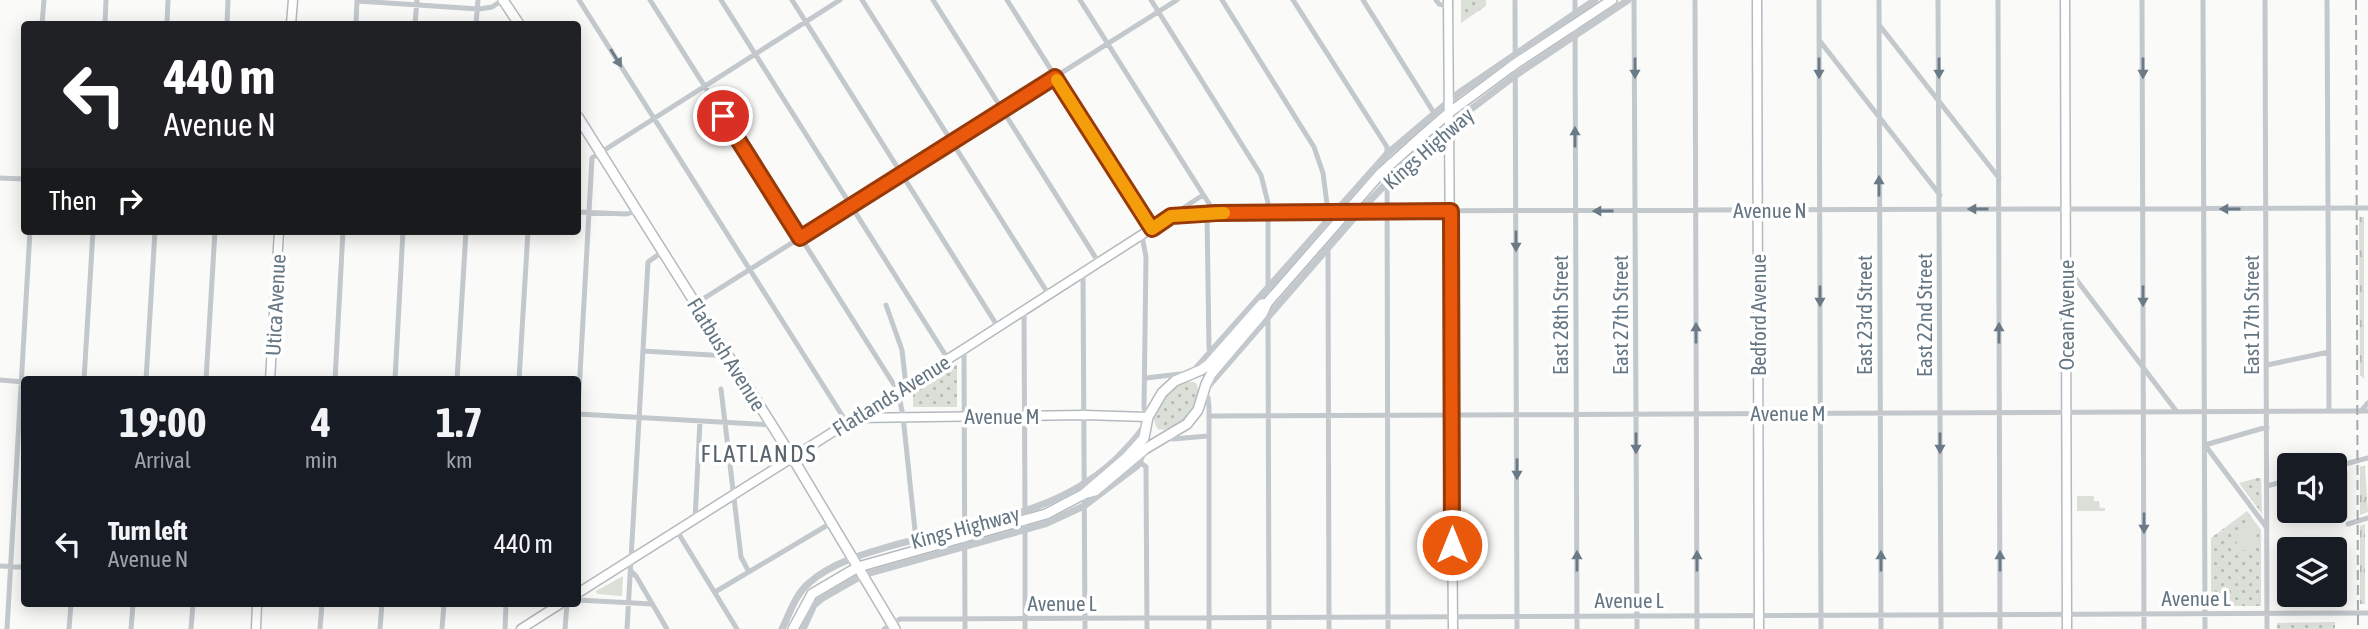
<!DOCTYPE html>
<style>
:root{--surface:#171b24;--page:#242831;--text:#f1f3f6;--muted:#9ea1a6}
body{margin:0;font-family:"Asap Condensed",sans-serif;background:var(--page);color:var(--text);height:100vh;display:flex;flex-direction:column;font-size:26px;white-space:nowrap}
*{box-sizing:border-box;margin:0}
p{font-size:23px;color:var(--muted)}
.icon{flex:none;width:38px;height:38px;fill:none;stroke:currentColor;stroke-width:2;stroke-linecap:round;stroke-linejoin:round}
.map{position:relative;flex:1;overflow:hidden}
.side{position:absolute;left:21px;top:376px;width:560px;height:231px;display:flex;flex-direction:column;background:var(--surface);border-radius:7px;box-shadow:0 4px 18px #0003}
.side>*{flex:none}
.top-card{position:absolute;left:21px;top:21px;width:560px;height:214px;border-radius:7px;box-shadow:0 4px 18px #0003;background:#202124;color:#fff;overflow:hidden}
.buttons{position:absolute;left:2277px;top:453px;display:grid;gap:14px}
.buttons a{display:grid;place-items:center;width:70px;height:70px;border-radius:7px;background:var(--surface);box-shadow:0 4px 18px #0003;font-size:35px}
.pin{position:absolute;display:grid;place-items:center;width:60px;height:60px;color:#fff;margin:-30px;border:4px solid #fff;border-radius:50%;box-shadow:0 2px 7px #0007}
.me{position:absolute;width:77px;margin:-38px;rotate:0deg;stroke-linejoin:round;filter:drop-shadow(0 0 5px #0008)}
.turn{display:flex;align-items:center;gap:24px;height:147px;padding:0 28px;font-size:32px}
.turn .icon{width:91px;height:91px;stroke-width:2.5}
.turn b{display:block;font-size:49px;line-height:60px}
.then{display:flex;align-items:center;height:66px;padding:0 28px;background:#0003;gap:14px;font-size:26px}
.eta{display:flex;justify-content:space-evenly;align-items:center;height:119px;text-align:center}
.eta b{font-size:42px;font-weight:700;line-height:49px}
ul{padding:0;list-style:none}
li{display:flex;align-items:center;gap:21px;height:98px;padding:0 28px}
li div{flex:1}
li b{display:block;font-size:26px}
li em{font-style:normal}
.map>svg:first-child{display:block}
.grass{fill:url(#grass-tufts)}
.park{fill:url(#park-dots)}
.garden{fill:#dadfd7}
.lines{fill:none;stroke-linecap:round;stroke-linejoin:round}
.secondary-casing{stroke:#b3babf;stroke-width:11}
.primary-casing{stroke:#b5babe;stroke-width:12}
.minor{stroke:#c3c8cc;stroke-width:5}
.tertiary{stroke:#c3c8cc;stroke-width:7}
.secondary{stroke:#fff;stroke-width:8}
.primary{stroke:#fff;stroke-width:9}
.rail{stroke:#a2aab0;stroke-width:2;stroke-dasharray:10 5;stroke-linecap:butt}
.oneway{fill:#6a7a87}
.route-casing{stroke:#983908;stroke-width:18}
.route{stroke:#ea580c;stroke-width:12}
.slow{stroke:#f59e0b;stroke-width:12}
.labels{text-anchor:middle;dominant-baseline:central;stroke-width:7;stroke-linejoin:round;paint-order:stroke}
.street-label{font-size:21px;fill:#657683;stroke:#fff}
.quarter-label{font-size:24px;letter-spacing:2px;fill:#57646e;stroke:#fff}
</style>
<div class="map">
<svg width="2368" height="629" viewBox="0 0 2368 629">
<defs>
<pattern id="grass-tufts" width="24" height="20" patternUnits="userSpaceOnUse" patternTransform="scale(1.75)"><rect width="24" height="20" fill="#dadfd7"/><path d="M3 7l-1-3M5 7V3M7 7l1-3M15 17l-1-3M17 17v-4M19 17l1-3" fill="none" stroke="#b4b9b4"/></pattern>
<pattern id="park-dots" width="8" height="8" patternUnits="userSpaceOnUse" patternTransform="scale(1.75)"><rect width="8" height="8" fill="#dadfd7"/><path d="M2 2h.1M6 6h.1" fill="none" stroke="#b4b9b4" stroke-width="1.8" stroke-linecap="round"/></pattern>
</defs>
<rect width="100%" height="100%" fill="#fafaf8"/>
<path class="grass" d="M 2359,217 L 2364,217 L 2364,379 L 2360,375 Z
M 2365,466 L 2368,512 L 2360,515 L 2360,467 Z
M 2348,471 L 2348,518 L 2346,518 L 2343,512 L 2343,472 Z
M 2077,496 L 2094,496 L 2094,501 L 2099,501 L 2100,508 L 2105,508 L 2105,511 L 2077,511 Z
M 2365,524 L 2365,604 L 2360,604 L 2360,526 Z"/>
<path class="park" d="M 1461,0 L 1486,0 L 1486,6 L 1461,23 Z
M 957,364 L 957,407 L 913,407 L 913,394 Z
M 1185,381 L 1196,383 C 1206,404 1180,435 1158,429 C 1144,410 1170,389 1185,381 Z
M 2257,478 L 2261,478 L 2262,514 L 2239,483 Z
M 2247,511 L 2261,530 L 2261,606 L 2216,606 L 2216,602 L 2211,599 L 2211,538 Z
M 2335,622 L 2335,629 L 2277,629 L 2277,623 Z"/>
<path class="garden" d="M 2251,524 L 2257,526 L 2256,549 L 2239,551 L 2236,548 L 2237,535 Z
M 623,576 L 622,596 L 597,594 L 596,591 Z"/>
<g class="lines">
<g class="secondary-casing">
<path id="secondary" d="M 1448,0 L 1453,629
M 1757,0 L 1759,629
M 2065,0 L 2067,629
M 291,24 L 293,0
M 270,380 L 279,231
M 856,418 L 1084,415 L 1148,417
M 578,593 L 964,349 L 1171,216 L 1349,211
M 256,629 L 257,604
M 521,629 L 560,604"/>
</g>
<g class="primary-casing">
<path id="primary" d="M 503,0 L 519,24
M 578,117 L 792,457 L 895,629
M 1084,494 L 1126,458 L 1144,438 L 1148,417 L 1162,393 L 1175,381 L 1201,370 L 1208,365 L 1262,304 L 1266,303
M 793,629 L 812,594 L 858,567 L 1046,514 L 1084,494 L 1095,491 L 1145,449 L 1187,424 L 1198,410 L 1206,384 L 1211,374 L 1262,314 L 1268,302 L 1381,173 L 1421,137 L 1450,112 L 1515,64 L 1612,0"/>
</g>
<path class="minor" d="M 579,0 L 847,423
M 650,0 L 898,391 L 903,416 L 916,540
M 721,0 L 948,359
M 792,0 L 998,327
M 862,0 L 1049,295
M 933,0 L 1099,263
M 1007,0 L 1151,228
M 1080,0 L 1215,213
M 1151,0 L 1261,175 L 1268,203 L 1268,290
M 1222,0 L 1314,147 L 1323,173 L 1328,212
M 1293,0 L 1387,147 L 1388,629
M 1363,0 L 1434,113
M 1436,0 L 1439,4 L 1448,7
M 1515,0 L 1517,629
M 1575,0 L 1575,13
M 1634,0 L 1637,629
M 1695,0 L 1697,629
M 1819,0 L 1821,629
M 1879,0 L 1881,629
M 1938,0 L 1941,629
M 1998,0 L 2000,629
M 2142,0 L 2144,629
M 2203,0 L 2205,629
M 2265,0 L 2267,629
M 2327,0 L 2329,411
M 357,1 L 479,9 L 492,7 L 503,0
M 1575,23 L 1577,629
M 42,24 L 44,0
M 105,24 L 106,0
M 167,24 L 168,0
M 227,24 L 228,0
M 356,24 L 357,0
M 415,24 L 417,0
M 476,24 L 478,0
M 1880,26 L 1999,178
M 1819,40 L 1940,195
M 0,178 L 24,179
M 1360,211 L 2368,208
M 578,212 L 627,214 L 636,211
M 1174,214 L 1203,195
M 1207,214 L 1209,348 L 1211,353
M 1142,236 L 1146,257 L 1144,408 L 1148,417
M 1328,250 L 1329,629
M 2066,266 L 2177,412
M 1083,273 L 1085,629
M 695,304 L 1177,0
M 886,305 L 902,350 L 906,386
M 1024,311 L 1025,514
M 1268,317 L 1269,629
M 964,349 L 965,629
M 643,351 L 728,356
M 2267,365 L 2329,352
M 1146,378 L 1180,374 L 1187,375
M 0,380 L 24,382
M 84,380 L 93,231
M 146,380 L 155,231
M 206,380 L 215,231
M 335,380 L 343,231
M 395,380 L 403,231
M 457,380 L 466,231
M 519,380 L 528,231
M 721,389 L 741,557 L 749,572
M 1204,392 L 1208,398 L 1209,407 L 1209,629
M 578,410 L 592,158 L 840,0
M 2361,411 L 2368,403
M 578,414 L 772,425
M 1209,416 L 2368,411
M 2267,427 L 2205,445 L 2267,528
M 1168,435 L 1173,439 L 1208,436
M 1140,462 L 1146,467 L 1147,629
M 2334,467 L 2368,458
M 2267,486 L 2289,480
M 695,520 L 700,421
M 2348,524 L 2368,518
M 1025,527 L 1025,629
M 677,531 L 737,629
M 0,566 L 24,567
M 631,571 L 636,576 L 667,629
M 715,592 L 831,523
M 578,600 L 652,604
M 7,629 L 30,231
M 69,629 L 71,604
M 131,629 L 133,604
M 191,629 L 193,604
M 320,629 L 322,604
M 380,629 L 382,604
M 442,629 L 444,604
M 505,629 L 506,604
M 565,629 L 567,604
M 627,629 L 648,262 L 662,252
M 884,629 L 900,619 L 913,619 L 2368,613"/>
<path class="tertiary" d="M 1194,371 L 1387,154 L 1459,93 L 1595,0
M 1208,386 L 1360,211 L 1400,169 L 1450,125 L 1516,75 L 1628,0
M 782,629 C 790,613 795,595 809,583 C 831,563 863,554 891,546 C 967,524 1053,517 1114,461 C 1125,450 1138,438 1145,425
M 803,629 L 814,605 L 821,599 L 863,575 L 1045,524 L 1084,506 L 1137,466 L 1145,449"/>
<use href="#secondary" class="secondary"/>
<use href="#primary" class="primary"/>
<path class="rail" d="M 2356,0 L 2358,629"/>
</g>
<defs><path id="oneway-solid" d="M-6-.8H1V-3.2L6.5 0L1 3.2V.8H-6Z" transform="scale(1.75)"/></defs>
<g class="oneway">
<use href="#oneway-solid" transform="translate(616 58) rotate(58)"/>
<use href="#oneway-solid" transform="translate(1635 68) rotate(90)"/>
<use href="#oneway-solid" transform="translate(1819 68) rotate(90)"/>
<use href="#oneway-solid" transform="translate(1939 68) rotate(90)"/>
<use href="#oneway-solid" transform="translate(2143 68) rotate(90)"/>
<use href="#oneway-solid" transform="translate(1575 137) rotate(-90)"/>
<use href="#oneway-solid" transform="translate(1879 186) rotate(-90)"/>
<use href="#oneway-solid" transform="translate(1978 209) rotate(180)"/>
<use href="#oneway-solid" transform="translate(2230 209) rotate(-180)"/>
<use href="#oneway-solid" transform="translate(1603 211) rotate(180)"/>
<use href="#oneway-solid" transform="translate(1516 241) rotate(90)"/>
<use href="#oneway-solid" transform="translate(1820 296) rotate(90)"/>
<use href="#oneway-solid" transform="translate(2143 296) rotate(90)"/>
<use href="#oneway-solid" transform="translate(1696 333) rotate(-90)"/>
<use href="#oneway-solid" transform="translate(1999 333) rotate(-90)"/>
<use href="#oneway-solid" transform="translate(1636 443) rotate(90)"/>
<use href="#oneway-solid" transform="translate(1940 443) rotate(90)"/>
<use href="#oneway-solid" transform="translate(1517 469) rotate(90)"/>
<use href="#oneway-solid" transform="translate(2144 523) rotate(90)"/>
<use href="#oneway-solid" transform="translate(1577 561) rotate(-90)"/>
<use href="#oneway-solid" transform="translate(1697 561) rotate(-90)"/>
<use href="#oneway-solid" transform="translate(1881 561) rotate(-90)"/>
<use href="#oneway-solid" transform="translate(2000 561) rotate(-90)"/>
</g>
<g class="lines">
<g class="route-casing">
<path id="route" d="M 723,116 L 800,238 L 1055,77 L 1152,229 L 1171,216 L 1216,213 L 1451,211 L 1452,545"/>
</g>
<use href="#route" class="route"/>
<path class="slow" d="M 1057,80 L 1152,229 L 1171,216 L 1224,213"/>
</g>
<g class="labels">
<g class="street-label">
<text transform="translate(1428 148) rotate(-41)">Kings Highway</text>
<text x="1770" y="210">Avenue N</text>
<text transform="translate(275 305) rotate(-87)">Utica Avenue</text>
<text transform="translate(1560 315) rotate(-90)">East 28th Street</text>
<text transform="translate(1620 315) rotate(-90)">East 27th Street</text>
<text transform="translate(1758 315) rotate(-90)">Bedford Avenue</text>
<text transform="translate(1864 315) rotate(-90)">East 23rd Street</text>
<text transform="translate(1924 315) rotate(-90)">East 22nd Street</text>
<text transform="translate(2066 315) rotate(-90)">Ocean Avenue</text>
<text transform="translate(2251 315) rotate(-90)">East 17th Street</text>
<text transform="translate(727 354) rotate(58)">Flatbush Avenue</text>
<text transform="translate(891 395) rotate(-32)">Flatlands Avenue</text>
<text x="1788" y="413">Avenue M</text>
<text x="1002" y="416">Avenue M</text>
<text transform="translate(965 527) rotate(-15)">Kings Highway</text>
<text x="2196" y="598">Avenue L</text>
<text x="1629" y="600">Avenue L</text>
<text x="1062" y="603">Avenue L</text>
</g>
<g class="quarter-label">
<text x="759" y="453">FLATLANDS</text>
</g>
</g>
</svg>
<div class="buttons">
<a><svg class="icon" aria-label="sound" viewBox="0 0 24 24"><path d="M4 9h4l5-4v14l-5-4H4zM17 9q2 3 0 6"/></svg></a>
<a><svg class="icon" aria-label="layers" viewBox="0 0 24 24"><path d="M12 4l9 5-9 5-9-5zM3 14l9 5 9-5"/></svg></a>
</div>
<div class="pin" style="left:723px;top:116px;background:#d93025"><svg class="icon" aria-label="arrive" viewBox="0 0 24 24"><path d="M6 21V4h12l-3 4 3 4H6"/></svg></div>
<svg class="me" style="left:1452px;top:545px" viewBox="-20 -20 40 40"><circle r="17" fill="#ea580c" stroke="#fff" stroke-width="3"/><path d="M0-11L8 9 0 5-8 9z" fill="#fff"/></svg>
<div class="top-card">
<div class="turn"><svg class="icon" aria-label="left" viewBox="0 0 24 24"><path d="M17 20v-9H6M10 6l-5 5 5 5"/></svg><div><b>440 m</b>Avenue N</div></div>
<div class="then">Then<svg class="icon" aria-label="right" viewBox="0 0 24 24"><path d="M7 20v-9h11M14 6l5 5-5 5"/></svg></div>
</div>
<section class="side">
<div class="eta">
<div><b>19:00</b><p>Arrival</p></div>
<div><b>4</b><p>min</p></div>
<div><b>1.7</b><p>km</p></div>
</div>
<ul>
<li><svg class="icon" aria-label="left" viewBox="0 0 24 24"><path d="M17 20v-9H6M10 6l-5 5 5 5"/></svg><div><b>Turn left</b><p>Avenue N</p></div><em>440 m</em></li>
</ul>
</section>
</div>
